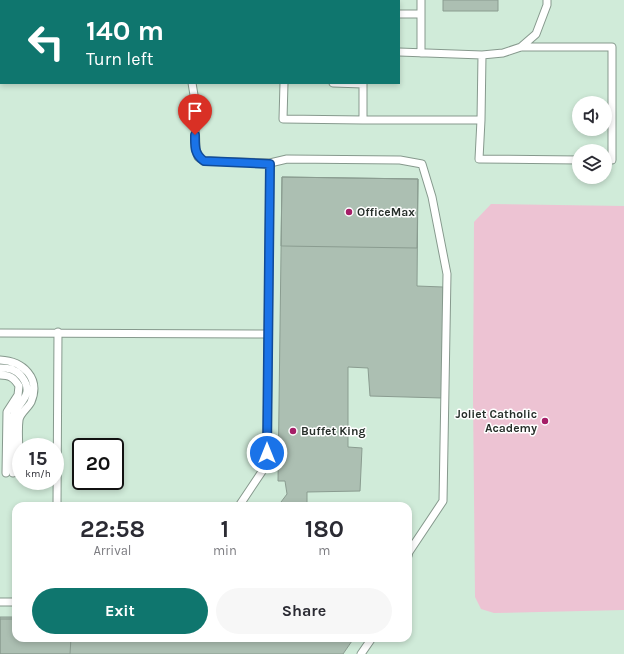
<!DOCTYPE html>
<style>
:root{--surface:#fff;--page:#f7f7f7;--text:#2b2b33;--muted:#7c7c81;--accent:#0f766e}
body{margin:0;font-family:Karla,sans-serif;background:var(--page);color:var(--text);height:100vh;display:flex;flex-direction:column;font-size:15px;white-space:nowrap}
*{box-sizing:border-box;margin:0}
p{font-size:13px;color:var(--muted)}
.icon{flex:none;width:22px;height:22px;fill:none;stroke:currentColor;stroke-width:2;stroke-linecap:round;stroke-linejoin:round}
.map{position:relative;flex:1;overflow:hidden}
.drawer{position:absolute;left:12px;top:502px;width:400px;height:140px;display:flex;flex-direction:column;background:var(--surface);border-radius:12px;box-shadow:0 2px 6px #0003}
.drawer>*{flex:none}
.banner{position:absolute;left:0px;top:0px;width:400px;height:84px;box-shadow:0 2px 6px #0003;background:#0f766e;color:#fff;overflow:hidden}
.buttons{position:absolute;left:572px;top:96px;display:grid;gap:8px}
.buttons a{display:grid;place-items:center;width:40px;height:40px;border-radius:50%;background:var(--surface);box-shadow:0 2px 6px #0003;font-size:20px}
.speed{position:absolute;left:12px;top:438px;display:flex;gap:8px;font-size:20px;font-weight:700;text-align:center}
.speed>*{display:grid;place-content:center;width:52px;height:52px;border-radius:50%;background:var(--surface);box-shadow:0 2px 6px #0003;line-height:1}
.speed small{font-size:10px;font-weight:400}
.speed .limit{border:2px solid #111;border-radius:6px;background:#fff;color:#111}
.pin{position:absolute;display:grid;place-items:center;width:34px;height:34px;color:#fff;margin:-41px -17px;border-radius:50% 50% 50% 0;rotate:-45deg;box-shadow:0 0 4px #0007}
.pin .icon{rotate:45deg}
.me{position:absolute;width:44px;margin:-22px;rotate:0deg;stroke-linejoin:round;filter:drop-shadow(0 0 3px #0008)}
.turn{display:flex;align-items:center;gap:14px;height:84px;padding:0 20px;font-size:18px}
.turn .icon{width:52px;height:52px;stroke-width:2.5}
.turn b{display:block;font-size:28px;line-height:34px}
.eta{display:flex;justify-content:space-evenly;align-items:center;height:68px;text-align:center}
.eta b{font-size:24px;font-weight:700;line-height:28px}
.cta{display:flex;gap:8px;margin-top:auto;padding:8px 20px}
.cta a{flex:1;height:46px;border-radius:24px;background:var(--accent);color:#fff;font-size:16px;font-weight:700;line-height:46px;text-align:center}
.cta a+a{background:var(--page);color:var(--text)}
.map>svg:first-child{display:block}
.built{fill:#d0ebd9;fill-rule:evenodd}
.green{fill:#edc3d3}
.building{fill:#acbfb2;stroke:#8a9c90}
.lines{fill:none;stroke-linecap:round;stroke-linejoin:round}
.lane-casing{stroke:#86998d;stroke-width:9}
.lane{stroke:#fff;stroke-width:7}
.route-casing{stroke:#114b97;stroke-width:10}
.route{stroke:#1a73e8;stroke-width:7}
.poi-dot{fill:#a51e67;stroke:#fff;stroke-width:1.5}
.labels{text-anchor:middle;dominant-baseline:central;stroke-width:3;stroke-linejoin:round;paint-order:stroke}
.poi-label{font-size:12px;font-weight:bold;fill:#272f2a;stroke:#fff;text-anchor:start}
</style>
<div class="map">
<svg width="624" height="654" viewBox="0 0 624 654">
<rect width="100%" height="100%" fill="#e0f4e7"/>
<path class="built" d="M 0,0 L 624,0 L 624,654 L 0,654 ZM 1,1 L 399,1 L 399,83 L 1,83 ZM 579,103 L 605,103 L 605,129 L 579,129 ZM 579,151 L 605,151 L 605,177 L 579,177 ZM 21,447 L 55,447 L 55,481 L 21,481 ZM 81,447 L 115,447 L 115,481 L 81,481 ZM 16,506 L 408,506 L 408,638 L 16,638 Z"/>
<path class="green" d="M 491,204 L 624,206 L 624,610 L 494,613 L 481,609 L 475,597 L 473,397 L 474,222 Z"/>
<path class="building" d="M 0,0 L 155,0 L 1,1 L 1,53 Z
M 279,0 L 340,0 L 340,1 L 279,1 Z
M 443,0 L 498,0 L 498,11 L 443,11 Z
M 282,177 L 418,179 L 417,286 L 443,287 L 442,398 L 370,396 L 368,368 L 348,367 L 348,447 L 362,448 L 360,491 L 307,492 L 307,506 L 278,506 L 287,494 L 285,481 L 278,481 Z
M 282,177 L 418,179 L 417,248 L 281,246 Z
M 0,617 L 16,617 L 16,638 L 354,638 L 343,654 L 0,654 Z
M 0,619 L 16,619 L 16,638 L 71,638 L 70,654 L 0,654 Z"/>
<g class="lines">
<g class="lane-casing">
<path id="lane" d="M 181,0 L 181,1
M 421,0 L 421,53
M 364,1 L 364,0
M 399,14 L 421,14
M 521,47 L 536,34 L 547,5 L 547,0
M 399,52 L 482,55 L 503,53 L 521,47 L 612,47 L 612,160 L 605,160
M 0,64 L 1,64
M 192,83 L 194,95 L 196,148 L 198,157 L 204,161 L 270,163 L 267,453 L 265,467 L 239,506
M 284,83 L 283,119 L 363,120
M 333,83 L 363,84
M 363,83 L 363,120 L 481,120 L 479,159 L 579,160
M 481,120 L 482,55
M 270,163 L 287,159 L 400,160 L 422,164 L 432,197 L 447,274 L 443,501 L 409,552 L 408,556
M 0,333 L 268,334
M 0,360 C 23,361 41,378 31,402 C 28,408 20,413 19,420 C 17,435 20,457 20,473
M 0,368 C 9,368 16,369 22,377 C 37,397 14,404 13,418 C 11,436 13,455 13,473
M 0,375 C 10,375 14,378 19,386 L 18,395 L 7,412 L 6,473
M 57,506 L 58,332
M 0,602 L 16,602
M 361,654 L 372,638"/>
</g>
<use href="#lane" class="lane"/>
</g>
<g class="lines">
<g class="route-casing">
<path id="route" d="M 195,135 C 195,146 194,154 204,161 L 270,164 L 267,453"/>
</g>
<use href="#route" class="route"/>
</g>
<g class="poi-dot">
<circle cx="349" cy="212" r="4"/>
<circle cx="545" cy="421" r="4"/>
<circle cx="293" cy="431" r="4"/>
</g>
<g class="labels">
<g class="poi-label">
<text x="357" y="212">OfficeMax</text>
<text x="537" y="414" text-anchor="end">Joliet Catholic<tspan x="537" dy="14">Academy</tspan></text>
<text x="301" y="431">Buffet King</text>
</g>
</g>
</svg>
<div class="buttons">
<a><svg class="icon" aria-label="sound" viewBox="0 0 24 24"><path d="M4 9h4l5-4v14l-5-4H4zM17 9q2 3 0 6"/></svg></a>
<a><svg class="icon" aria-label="layers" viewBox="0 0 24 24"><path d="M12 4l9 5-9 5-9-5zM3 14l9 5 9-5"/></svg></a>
</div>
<div class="speed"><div>15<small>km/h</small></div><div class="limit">20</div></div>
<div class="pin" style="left:195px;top:135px;background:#d93025"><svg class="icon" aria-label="arrive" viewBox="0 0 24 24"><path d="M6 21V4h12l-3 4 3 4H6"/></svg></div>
<svg class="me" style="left:267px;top:453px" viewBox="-20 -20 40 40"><circle r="17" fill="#1a73e8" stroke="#fff" stroke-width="3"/><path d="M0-11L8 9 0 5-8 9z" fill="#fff"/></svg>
<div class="banner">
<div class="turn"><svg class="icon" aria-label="left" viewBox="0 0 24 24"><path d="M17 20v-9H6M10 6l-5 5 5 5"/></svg><div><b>140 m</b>Turn left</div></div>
</div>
<section class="drawer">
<div class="eta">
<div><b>22:58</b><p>Arrival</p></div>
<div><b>1</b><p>min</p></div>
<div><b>180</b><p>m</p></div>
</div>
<div class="cta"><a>Exit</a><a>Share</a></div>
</section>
</div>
